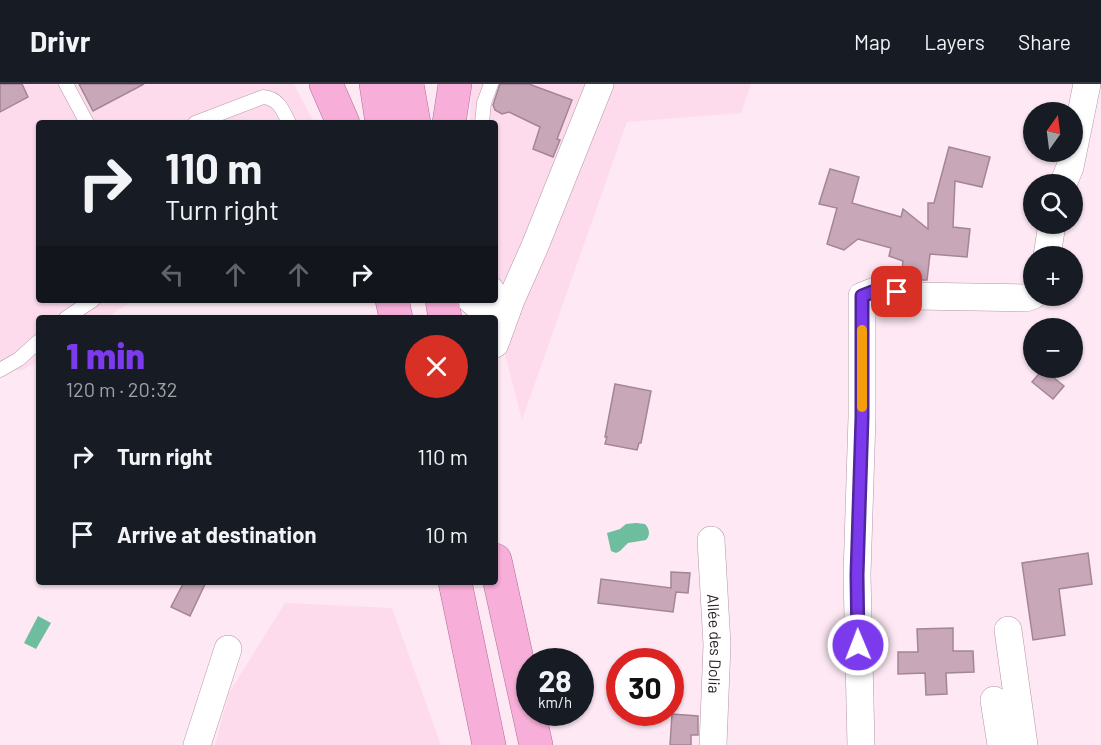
<!DOCTYPE html>
<meta charset="utf-8">
<style>
:root{--surface:#171b24;--page:#20242c;--text:#f1f3f6;--muted:#9ea1a6;--line:#363941;--accent:#7c3aed}
body{margin:0;font-family:Barlow,sans-serif;background:var(--page);color:var(--text);height:100vh;display:flex;flex-direction:column;font-size:22px;white-space:nowrap}
*{box-sizing:border-box;margin:0}
p{font-size:20px;color:var(--muted)}
.icon{flex:none;width:33px;height:33px;fill:none;stroke:currentColor;stroke-width:2;stroke-linecap:round;stroke-linejoin:round}
.map{position:relative;flex:1;overflow:hidden}
.details{position:absolute;left:36px;top:231px;width:462px;height:270px;display:flex;flex-direction:column;background:var(--surface);border-radius:6px;box-shadow:0 2px 4px #0004}
.details>*{flex:none}
.hud{position:absolute;left:36px;top:36px;width:462px;height:183px;border-radius:6px;box-shadow:0 2px 4px #0004;background:#171b24;color:var(--text);overflow:hidden}
.needle{width:39px;rotate:14deg}
.buttons{position:absolute;left:1023px;top:18px;display:grid;gap:12px}
.buttons a{display:grid;place-items:center;width:60px;height:60px;border-radius:50%;background:var(--surface);box-shadow:0 2px 4px #0004;font-size:30px}
.speed{position:absolute;left:516px;top:564px;display:flex;gap:12px;font-size:30px;font-weight:700;text-align:center}
.speed>*{display:grid;place-content:center;width:78px;height:78px;border-radius:50%;background:var(--surface);box-shadow:0 2px 4px #0004;line-height:1}
.speed small{font-size:15px;font-weight:400}
.speed .limit{border:9px solid #d22;background:#fff;color:#111}
.pin{position:absolute;display:grid;place-items:center;width:51px;height:51px;color:#fff;margin:-26px;border-radius:12px;box-shadow:0 3px 9px #0006}
.me{position:absolute;width:66px;margin:-33px;rotate:359deg;stroke-linejoin:round;filter:drop-shadow(0 0 4px #0008)}
.turn{display:flex;align-items:center;gap:21px;height:126px;padding:0 30px;font-size:27px}
.turn .icon{width:78px;height:78px;stroke-width:2.5}
.turn b{display:block;font-size:42px;line-height:51px}
.lanes{display:flex;align-items:center;height:57px;padding:0 30px;background:#0003;justify-content:center;gap:30px;direction:ltr}
.lanes .off{opacity:.35}
.round{display:grid;place-items:center;flex:none;width:63px;height:63px;border-radius:32px;background:var(--page)}
.head{display:flex;align-items:center;justify-content:space-between;height:102px;padding:0 30px}
h1{font-size:36px;font-weight:800;line-height:45px;color:var(--accent)}
ul{padding:0;list-style:none}
li{display:flex;align-items:center;gap:18px;height:78px;padding:0 30px}
li div{flex:1}
li b{display:block;font-size:22px}
li em{font-style:normal}
header{display:flex;align-items:center;gap:36px;box-sizing:border-box;height:84px;padding:0 30px;background:var(--surface);border-bottom:2px solid var(--line)}
header strong{font-size:28px}
nav{display:flex;gap:33px;margin-inline-start:auto;font-size:21px}
.map>svg:first-child{display:block}
.built{fill:#fddbed}
.water{fill:#6ebd9e}
.building{fill:#c7a7b8;stroke:#a48595;stroke-width:1.5}
.lines{fill:none;stroke-linecap:round;stroke-linejoin:round}
.service-casing{stroke:#b596a6;stroke-width:15}
.minor-casing{stroke:#b596a6;stroke-width:28}
.trunk-casing{stroke:#af6f94;stroke-width:34}
.service{stroke:#fff;stroke-width:14}
.minor{stroke:#fff;stroke-width:27}
.trunk{stroke:#f7aed8;stroke-width:33}
.route-casing{stroke:#51269a;stroke-width:15}
.route{stroke:#7c3aed;stroke-width:10}
.slow{stroke:#f59e0b;stroke-width:10}
.labels{text-anchor:middle;dominant-baseline:central;stroke-width:4.5;stroke-linejoin:round;paint-order:stroke}
.street-label{font-size:16px;fill:#2e2229;stroke:#fde8f3}
</style>
<header>
<strong>Drivr</strong>
<nav><a>Map</a><a>Layers</a><a>Share</a></nav>
</header>
<div class="map">
<svg width="1101" height="661" viewBox="0 0 1101 661">
<rect width="100%" height="100%" fill="#fde8f3"/>
<path class="built" d="M 0,0 L 294,0 L 314,39 L 39,39 L 39,216 L 134,216 L 106,234 L 39,234 L 39,276 L 23,286 L 0,287 Z
M 471,0 L 751,0 L 741,29 L 627,38 L 522,336 L 491,216 L 495,216 L 495,39 L 470,39 Z
M 285,519 L 392,524 L 441,661 L 215,661 L 229,609 Z"/>
<path class="water" d="M 636,439 L 645,440 C 649,444 651,451 646,456 L 628,459 L 620,467 L 616,469 L 611,467 L 607,449 L 620,445 L 626,440 Z
M 38,532 L 51,539 L 36,565 L 24,559 Z"/>
<path class="building" d="M 0,0 L 22,0 L 28,13 L 0,28 Z
M 79,0 L 144,0 L 93,27 Z
M 500,0 L 529,0 L 572,16 L 557,55 L 560,56 L 553,73 L 533,65 L 540,43 L 509,28 L 502,30 L 495,26 L 493,21 Z
M 949,63 L 990,73 L 982,103 L 955,97 L 953,143 L 970,145 L 967,173 L 930,170 L 927,196 L 916,196 L 901,193 L 903,177 L 889,172 L 891,164 L 858,155 L 844,166 L 827,160 L 837,124 L 819,120 L 830,85 L 859,93 L 852,119 L 901,133 L 903,125 L 928,145 L 928,119 L 934,119 Z
M 1043,285 L 1064,302 L 1053,315 L 1032,298 Z
M 615,300 L 651,307 L 641,359 L 639,359 L 637,366 L 605,360 L 607,353 L 605,353 Z
M 1088,469 L 1092,500 L 1059,505 L 1065,551 L 1033,556 L 1022,479 Z
M 671,488 L 690,489 L 688,509 L 676,508 L 673,528 L 598,519 L 601,495 L 671,504 Z
M 184,498 L 206,498 L 190,532 L 171,523 Z
M 953,544 L 953,567 L 973,567 L 974,588 L 946,589 L 947,610 L 926,611 L 925,589 L 898,590 L 898,568 L 918,568 L 917,545 Z
M 672,630 L 698,632 L 698,651 L 691,651 L 691,661 L 670,661 Z"/>
<g class="lines">
<g class="service-casing">
<path id="service" d="M 66,0 L 87,39
M 195,39 L 263,13 C 278,14 283,26 289,39
M 482,39 L 484,19 L 491,0
M 495,201 L 499,208 L 511,216
M 66,234 L 93,216
M 0,286 L 19,275 L 39,257"/>
</g>
<g class="minor-casing">
<g id="minor">
<path d="M 1063,100 L 1070,83 L 1087,0"/>
<path d="M 1047,172 L 1052,140"/>
<path d="M 471,216 C 482,227 493,227 507,226"/>
<path d="M 495,260 L 511,216 L 535,162 L 600,0"/>
<path id="s1" d="M 711,456 L 717,561 L 713,661"/>
<path d="M 1008,546 L 1024,661"/>
<path d="M 994,616 L 1001,661"/>
<path d="M 197,661 L 228,565"/>
<path d="M 861,661 L 857,491 L 862,333 L 862,212 L 880,205 L 914,212 L 1026,214 L 1034,211"/>
</g>
</g>
<g class="trunk-casing">
<path id="trunk" d="M 326,0 L 343,39
M 376,0 L 382,39
M 407,0 L 414,39
M 449,39 L 455,0
M 392,216 L 396,234
M 442,216 L 445,234
M 495,476 L 536,661
M 455,498 L 489,661"/>
</g>
<use href="#service" class="service"/>
<use href="#minor" class="minor"/>
<use href="#trunk" class="trunk"/>
</g>
<g class="lines">
<g class="route-casing">
<path id="route" d="M 858,561 L 857,491 L 862,333 L 862,212 L 880,205 L 897,208"/>
</g>
<use href="#route" class="route"/>
<path class="slow" d="M 862,246 L 862,323"/>
</g>
<g class="labels">
<g class="street-label">
<text stroke="none"><textPath href="#s1" startOffset="104">Allée des Dolia</textPath></text>
</g>
</g>
</svg>
<div class="buttons">
<a><svg class="needle" viewBox="-14 -14 28 28"><path d="M0-13l5 13h-10z" fill="#e53935"/><path d="M0 13l5-13h-10z" fill="#9ea1a6"/></svg></a>
<a><svg class="icon" aria-label="search" viewBox="0 0 24 24"><circle cx="10" cy="10" r="6"/><path d="M15 15l6 6"/></svg></a>
<a>+</a>
<a>−</a>
</div>
<div class="speed"><div>28<small>km/h</small></div><div class="limit">30</div></div>
<div class="pin" style="left:897px;top:208px;background:#d93025"><svg class="icon" aria-label="arrive" viewBox="0 0 24 24"><path d="M6 21V4h12l-3 4 3 4H6"/></svg></div>
<svg class="me" style="left:858px;top:561px" viewBox="-20 -20 40 40"><circle r="17" fill="#7c3aed" stroke="#fff" stroke-width="3"/><path d="M0-11L8 9 0 5-8 9z" fill="#fff"/></svg>
<div class="hud">
<div class="turn"><svg class="icon" aria-label="right" viewBox="0 0 24 24"><path d="M7 20v-9h11M14 6l5 5-5 5"/></svg><div><b>110 m</b>Turn right</div></div>
<div class="lanes"><svg class="icon off" aria-label="left" viewBox="0 0 24 24"><path d="M17 20v-9H6M10 6l-5 5 5 5"/></svg><svg class="icon off" aria-label="ahead" viewBox="0 0 24 24"><path d="M12 20V5M6 11l6-6 6 6"/></svg><svg class="icon off" aria-label="ahead" viewBox="0 0 24 24"><path d="M12 20V5M6 11l6-6 6 6"/></svg><svg class="icon" aria-label="right" viewBox="0 0 24 24"><path d="M7 20v-9h11M14 6l5 5-5 5"/></svg></div>
</div>
<section class="details">
<div class="head"><div><h1>1 min</h1><p>120 m · 20:32</p></div><a class="round" style="background:#d93025;color:#fff"><svg class="icon" aria-label="close" viewBox="0 0 24 24"><path d="M6 6l12 12M18 6L6 18"/></svg></a></div>
<ul>
<li><svg class="icon" aria-label="right" viewBox="0 0 24 24"><path d="M7 20v-9h11M14 6l5 5-5 5"/></svg><div><b>Turn right</b></div><em>110 m</em></li>
<li><svg class="icon" aria-label="arrive" viewBox="0 0 24 24"><path d="M6 21V4h12l-3 4 3 4H6"/></svg><div><b>Arrive at destination</b></div><em>10 m</em></li>
</ul>
</section>
</div>
